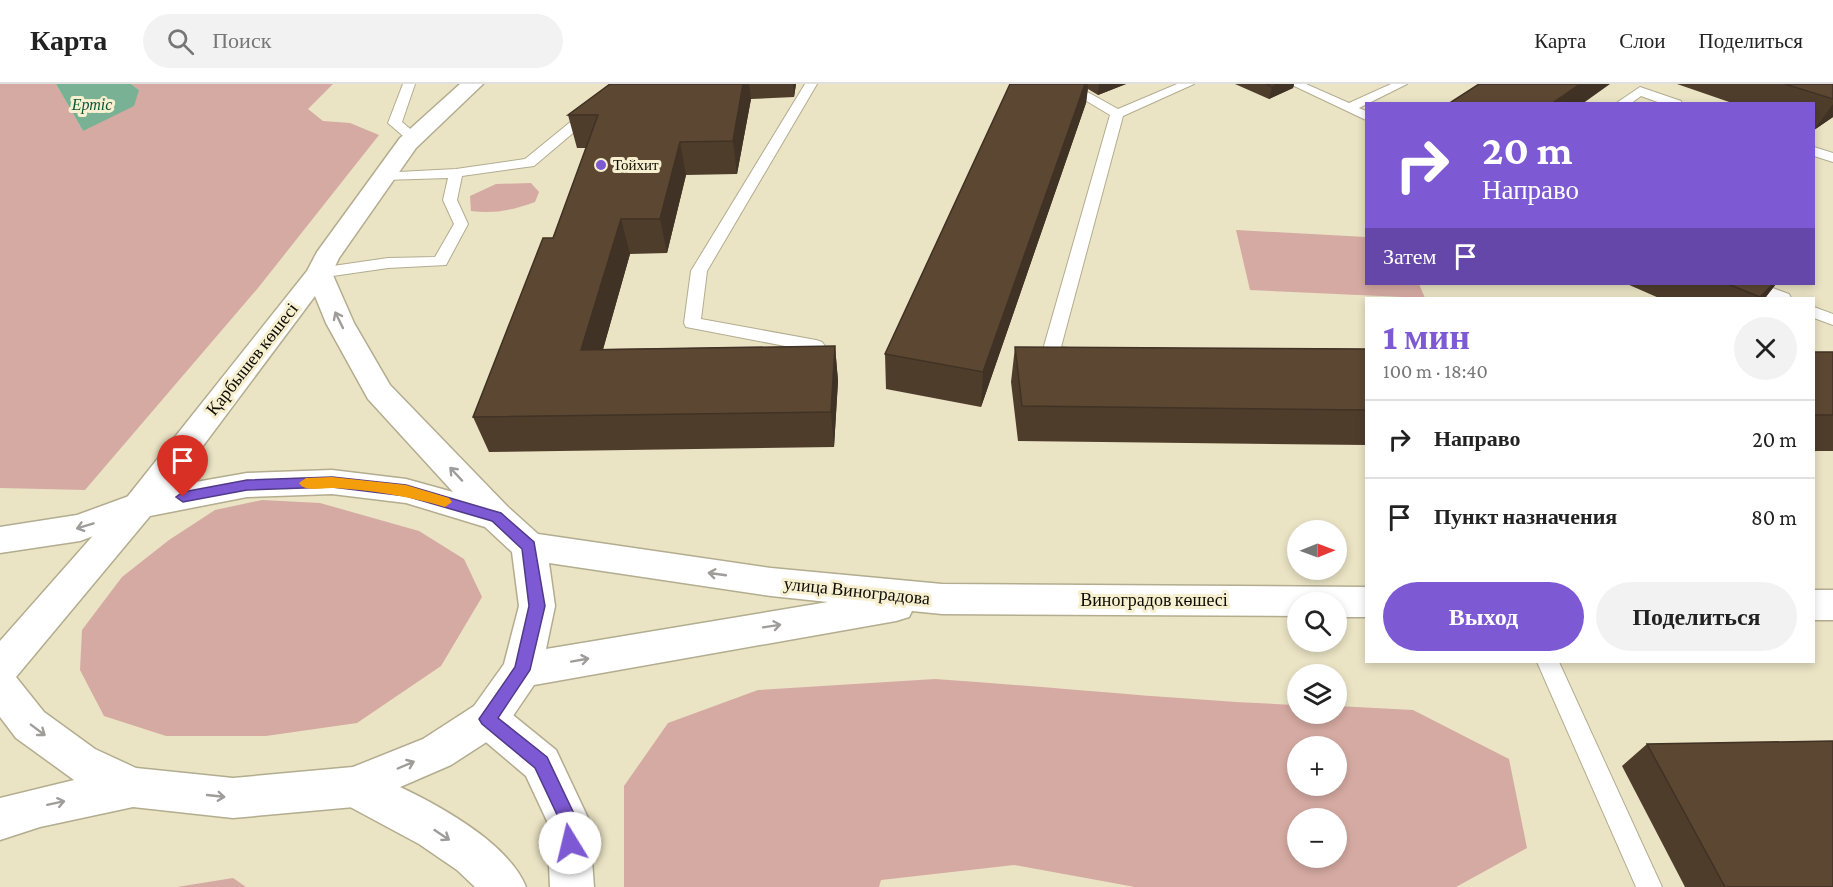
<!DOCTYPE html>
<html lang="ru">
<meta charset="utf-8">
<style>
:root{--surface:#fff;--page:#f2f2f2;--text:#222;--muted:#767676;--line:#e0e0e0;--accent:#7d59d3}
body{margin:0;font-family:"Crimson Pro",serif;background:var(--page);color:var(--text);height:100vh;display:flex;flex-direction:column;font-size:22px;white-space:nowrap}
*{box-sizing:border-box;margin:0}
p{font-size:20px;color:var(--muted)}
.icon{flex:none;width:33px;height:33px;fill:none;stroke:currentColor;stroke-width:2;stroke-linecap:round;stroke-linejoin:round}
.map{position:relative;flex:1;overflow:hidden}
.details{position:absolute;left:1365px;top:213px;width:450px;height:366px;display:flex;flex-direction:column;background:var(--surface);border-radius:0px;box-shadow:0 3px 9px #0003}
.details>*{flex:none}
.top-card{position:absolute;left:1365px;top:18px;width:450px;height:183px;border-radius:0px;box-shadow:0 3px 9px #0003;background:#7d59d3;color:#fff;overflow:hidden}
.needle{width:39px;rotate:89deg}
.fabs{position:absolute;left:1287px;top:436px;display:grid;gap:12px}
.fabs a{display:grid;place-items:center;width:60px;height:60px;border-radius:50%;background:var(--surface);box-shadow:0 3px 9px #0003;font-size:30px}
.pin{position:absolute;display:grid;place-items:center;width:51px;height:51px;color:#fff;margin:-62px -26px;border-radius:50% 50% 50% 0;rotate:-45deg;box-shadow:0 0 6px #0007}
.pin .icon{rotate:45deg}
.me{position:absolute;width:66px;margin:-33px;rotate:351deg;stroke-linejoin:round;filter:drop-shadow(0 0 4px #0008)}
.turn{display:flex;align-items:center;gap:21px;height:126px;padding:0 18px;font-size:27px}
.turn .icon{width:78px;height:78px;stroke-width:2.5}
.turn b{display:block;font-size:42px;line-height:51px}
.then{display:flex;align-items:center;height:57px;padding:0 18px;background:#0003;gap:12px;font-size:22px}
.round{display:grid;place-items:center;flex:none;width:63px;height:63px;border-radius:32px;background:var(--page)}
.head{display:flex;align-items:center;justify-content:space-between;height:102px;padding:0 18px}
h1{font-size:36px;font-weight:800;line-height:45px;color:var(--accent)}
.primary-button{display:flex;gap:12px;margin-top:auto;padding:12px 18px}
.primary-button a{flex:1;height:69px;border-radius:36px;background:var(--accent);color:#fff;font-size:24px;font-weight:800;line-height:69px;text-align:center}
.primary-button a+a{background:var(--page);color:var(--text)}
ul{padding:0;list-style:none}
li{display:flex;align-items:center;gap:18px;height:78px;padding:0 18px;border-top:2px solid var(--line)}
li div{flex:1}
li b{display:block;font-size:22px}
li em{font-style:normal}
header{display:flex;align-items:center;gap:36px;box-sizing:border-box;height:84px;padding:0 30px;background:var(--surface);border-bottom:2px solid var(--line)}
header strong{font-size:28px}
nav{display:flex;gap:33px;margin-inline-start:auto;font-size:21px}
.search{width:420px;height:54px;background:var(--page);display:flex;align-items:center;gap:15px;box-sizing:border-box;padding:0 21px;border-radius:33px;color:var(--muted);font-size:22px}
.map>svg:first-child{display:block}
.green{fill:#d5aaa2;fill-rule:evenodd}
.water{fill:#78b194}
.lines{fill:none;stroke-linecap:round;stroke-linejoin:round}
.service-casing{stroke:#b3ac8f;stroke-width:2}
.minor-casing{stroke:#b3ac8f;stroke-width:3}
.tertiary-casing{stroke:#b3ac8f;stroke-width:3}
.secondary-casing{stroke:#b3ac8f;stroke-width:3}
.service{fill:#fff;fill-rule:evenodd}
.minor{fill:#fff;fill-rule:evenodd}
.tertiary{fill:#fff;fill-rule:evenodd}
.secondary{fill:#fff;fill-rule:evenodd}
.wall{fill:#4f3d2c}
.shaded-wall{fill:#403224}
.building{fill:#5c4733;stroke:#403224;stroke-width:1.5}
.oneway{stroke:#9f9d9a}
.route{fill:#7d59d3;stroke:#513a89;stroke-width:1.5}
.slow{fill:#f59e0b}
.poi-dot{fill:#7d59d3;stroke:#f7f0d0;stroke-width:2}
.labels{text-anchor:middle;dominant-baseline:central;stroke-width:6;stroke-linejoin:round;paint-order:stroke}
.far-poi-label{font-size:15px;fill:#0e0b03;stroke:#f7f0d0;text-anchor:start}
.far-water-label{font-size:16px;font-style:italic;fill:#0d5539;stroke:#f7f0d0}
.street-label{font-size:18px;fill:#0e0b03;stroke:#f7f0d0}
</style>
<header>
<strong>Карта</strong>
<div class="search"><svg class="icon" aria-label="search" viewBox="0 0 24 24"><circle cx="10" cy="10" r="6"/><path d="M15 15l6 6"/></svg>Поиск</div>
<nav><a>Карта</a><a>Слои</a><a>Поделиться</a></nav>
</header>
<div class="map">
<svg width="1833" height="803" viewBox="0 0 1833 803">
<rect width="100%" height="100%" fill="#eae3c4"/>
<path class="green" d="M 0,0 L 56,0 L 83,47 L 139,6 L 131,0 L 333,0 L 308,25 L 323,37 L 350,39 L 379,51 L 258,204 L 85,406 L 0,404 Z
M 531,99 L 539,108 L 535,118 C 513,126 495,130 471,127 L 470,112 L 496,100 Z
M 1236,146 L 1366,153 L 1366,200 L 1419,200 L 1425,214 L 1250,206 Z
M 262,416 L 320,419 L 419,447 L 464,475 L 482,513 L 441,582 L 357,639 L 266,652 L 166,652 L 104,632 L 80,586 L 82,546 L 122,493 L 169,456 L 215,426 Z
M 935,595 C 1056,603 1176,616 1297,621 L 1298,630 L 1336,630 L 1337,622 L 1413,626 L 1509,675 L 1527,764 L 1456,803 L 1135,803 L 1014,781 L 881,796 L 879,803 L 624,803 L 624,702 L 668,639 L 758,606 ZM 1298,663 L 1336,663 L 1336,702 L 1298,702 ZM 1298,735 L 1336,735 L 1336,774 L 1298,774 Z
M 233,794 L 246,803 L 177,803 Z"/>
<path class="water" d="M 56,0 L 131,0 L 139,6 L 134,22 L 83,47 Z"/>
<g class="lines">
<g class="service-casing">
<path id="service" d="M 403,0 L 415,0 L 402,38 L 421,54 L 414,58 L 409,57 L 388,39 Z
M 617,0 L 631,0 L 534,82 L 462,92 L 457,116 L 468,140 L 446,181 L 388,184 L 319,194 L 311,189 L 319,184 L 388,174 L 435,173 L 454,140 L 443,116 L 448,94 L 384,96 L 377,92 L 379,89 L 456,85 L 525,75 Z
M 805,0 L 817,0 L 707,187 L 701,235 L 816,256 L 822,258 L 825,262 L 822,266 L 816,268 L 686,243 L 684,239 L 691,187 Z
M 1058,0 L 1073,0 L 1118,25 L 1177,0 L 1194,0 L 1123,32 L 1061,263 L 1076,265 L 1079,269 L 1076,273 C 1066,276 1055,276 1045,273 L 1042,269 L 1110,31 Z
M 1290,0 L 1306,0 L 1349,19 L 1391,0 L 1407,0 L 1359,24 L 1366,27 L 1366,36 Z
M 1640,3 L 1681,17 L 1682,20 L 1663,20 L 1641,12 L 1630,20 L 1615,20 Z
M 1814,63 L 1833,69 L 1833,78 L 1814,72 Z
M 1741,200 L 1762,200 L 1789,210 L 1791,214 L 1770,214 L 1743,203 Z
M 1814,223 L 1833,230 L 1833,241 L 1814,234 Z
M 1537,578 L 1559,578 L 1662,803 L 1636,803 Z"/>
</g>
<g class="minor-casing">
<path id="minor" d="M 140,408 L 152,412 L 157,421 L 152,430 L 80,457 L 0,469 L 0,443 L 77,431 Z"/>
</g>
<g class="tertiary-casing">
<path id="tertiary" d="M 488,617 L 502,622 L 556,666 L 589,736 L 594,803 L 550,803 L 547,737 L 526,692 L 474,648 L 468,635 L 474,622 Z
M 354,683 C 407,704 504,749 526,803 L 475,803 L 457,786 L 419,760 L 339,717 L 333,703 L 339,689 Z"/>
</g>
<g class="secondary-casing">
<path id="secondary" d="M 460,0 L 483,0 L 416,64 L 339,174 L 332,189 L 354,239 L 390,301 L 508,423 L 538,450 L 771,484 L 942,500 L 1366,503 L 1366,533 L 1336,533 L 1336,519 L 1298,519 L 1298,532 L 942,530 L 912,527 L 909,533 L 896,537 L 534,601 L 502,648 L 451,681 L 354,723 L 233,734 L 133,723 L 40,743 L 0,756 L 0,714 L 74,696 L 16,654 L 0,633 L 0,557 L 128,412 L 307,187 L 317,168 L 400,54 ZM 315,212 L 326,239 L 368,315 L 453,408 L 406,395 L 332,386 L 247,389 L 173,402 ZM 332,410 L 406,419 L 485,443 L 512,468 L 519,522 L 504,580 L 474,622 L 423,655 L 353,683 L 233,694 L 136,684 L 95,665 L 44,628 L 16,593 L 150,432 L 247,413 ZM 549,479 L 771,512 L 828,518 L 546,565 L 555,522 Z
M 1814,506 L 1833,506 L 1833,536 L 1814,536 Z"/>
</g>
<use href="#service" class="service"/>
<use href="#minor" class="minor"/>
<use href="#tertiary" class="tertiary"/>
<use href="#secondary" class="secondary"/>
</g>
<path class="wall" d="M 610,0 L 796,0 L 794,13 L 751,15 L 737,90 L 686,91 L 667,169 L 630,170 L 603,265 L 835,262 L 838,297 L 834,363 L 489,368 L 473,333 L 553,154 L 586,64 L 577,64 L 568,31 Z
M 1010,0 L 1126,0 L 1098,11 L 1088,5 L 1086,19 L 981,323 L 886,305 L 885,270 Z
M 1235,0 L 1294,0 L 1293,4 L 1269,15 Z
M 1677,0 L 1833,0 L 1833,33 L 1814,46 L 1814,20 L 1735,20 Z
M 1627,200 L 1776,200 L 1765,214 L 1659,214 Z
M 1015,263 L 1366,265 L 1366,361 L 1018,357 L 1011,298 Z
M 1814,268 L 1833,268 L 1833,367 L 1814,367 Z
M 1647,660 L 1833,803 L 1685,803 L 1622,682 Z"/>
<path class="shaded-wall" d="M 743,0 L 749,0 L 751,15 L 737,90 L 733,57 Z
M 793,0 L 796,0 L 794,13 Z
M 1085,0 L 1088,0 L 1086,19 L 981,323 L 983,288 Z
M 1099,0 L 1126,0 L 1098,11 Z
M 1278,0 L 1294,0 L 1293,4 L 1269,15 L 1272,3 Z
M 1580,0 L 1610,0 L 1582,20 L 1551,20 Z
M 1833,20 L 1833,33 L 1814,46 Z
M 680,58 L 686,91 L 667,169 L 660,135 Z
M 621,135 L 630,170 L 593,301 L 581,266 Z
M 1773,200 L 1776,200 L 1765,214 L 1758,214 Z
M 835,262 L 838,297 L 834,363 L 831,328 Z"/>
<path class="building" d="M 610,0 L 743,0 L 733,57 L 680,58 L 660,135 L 621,135 L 581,266 L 835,262 L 831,328 L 473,333 L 543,154 L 553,154 L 598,31 L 568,31 Z
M 1010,0 L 1085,0 L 983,288 L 885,270 Z
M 1266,0 L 1278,0 L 1272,3 Z
M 1479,0 L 1580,0 L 1551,20 L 1448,20 Z
M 1785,0 L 1833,0 L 1833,15 Z
M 1728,200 L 1773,200 L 1760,213 Z
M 1015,263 L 1366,265 L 1366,326 L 1022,322 Z
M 1814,268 L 1833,268 L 1833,331 L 1814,331 Z
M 1833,657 L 1833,803 L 1725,803 L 1647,660 Z"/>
<defs><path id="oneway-shaft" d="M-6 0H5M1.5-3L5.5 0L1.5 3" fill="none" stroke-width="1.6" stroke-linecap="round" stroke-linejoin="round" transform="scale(1.5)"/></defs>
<g class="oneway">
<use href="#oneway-shaft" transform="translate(339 236) rotate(-116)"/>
<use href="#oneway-shaft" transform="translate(456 390) rotate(-133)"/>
<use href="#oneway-shaft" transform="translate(85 442) rotate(163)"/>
<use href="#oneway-shaft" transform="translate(717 490) rotate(-172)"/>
<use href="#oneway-shaft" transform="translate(772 542) rotate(-9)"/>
<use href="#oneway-shaft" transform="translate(580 576) rotate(-10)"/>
<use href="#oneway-shaft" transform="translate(38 646) rotate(37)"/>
<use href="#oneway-shaft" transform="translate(406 681) rotate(-23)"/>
<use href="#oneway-shaft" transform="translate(216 712) rotate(6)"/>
<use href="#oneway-shaft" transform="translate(56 719) rotate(-12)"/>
<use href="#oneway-shaft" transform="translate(442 751) rotate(34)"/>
</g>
<path class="route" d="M 332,393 L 406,401 L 501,429 L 534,458 L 545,522 L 530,586 L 498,634 L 547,673 L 577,736 L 579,759 L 576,765 L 570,767 L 563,765 L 560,737 L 535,684 L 482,640 L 479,635 L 515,583 L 529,522 L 522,465 L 492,437 L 406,412 L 332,403 L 247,406 L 183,418 L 176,413 L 183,408 L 247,396 Z"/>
<path class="slow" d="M 332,393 L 406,401 L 449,414 L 452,418 L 445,423 C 408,412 372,406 334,404 C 324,403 305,409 299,399 L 306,394 Z"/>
<circle class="poi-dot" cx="601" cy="81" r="6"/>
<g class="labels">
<g class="far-poi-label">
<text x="613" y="81">Тойхит</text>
</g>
<g class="far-water-label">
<text x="92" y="20">Ертіс</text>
</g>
<g class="street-label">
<text transform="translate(252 275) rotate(-52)">Қарбышев көшесі</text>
<text transform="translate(857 507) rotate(6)">улица Виноградова</text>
<text x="1154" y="516">Виноградов көшесі</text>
</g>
</g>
</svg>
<div class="fabs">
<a><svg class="needle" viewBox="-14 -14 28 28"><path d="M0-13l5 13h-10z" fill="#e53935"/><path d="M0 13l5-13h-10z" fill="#767676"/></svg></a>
<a><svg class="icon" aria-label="search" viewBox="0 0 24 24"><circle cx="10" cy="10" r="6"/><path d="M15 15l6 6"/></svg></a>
<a><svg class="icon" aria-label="layers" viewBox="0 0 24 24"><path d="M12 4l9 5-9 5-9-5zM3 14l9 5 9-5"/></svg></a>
<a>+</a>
<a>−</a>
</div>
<div class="pin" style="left:183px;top:413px;background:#d93025"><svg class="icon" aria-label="arrive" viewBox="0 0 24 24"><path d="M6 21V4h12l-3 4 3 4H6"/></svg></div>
<svg class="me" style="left:570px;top:759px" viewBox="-20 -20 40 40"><circle r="19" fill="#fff"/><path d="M0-13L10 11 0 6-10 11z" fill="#7d59d3"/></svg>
<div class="top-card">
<div class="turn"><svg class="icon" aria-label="right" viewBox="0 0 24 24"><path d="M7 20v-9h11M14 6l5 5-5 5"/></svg><div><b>20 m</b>Направо</div></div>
<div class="then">Затем<svg class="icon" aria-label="arrive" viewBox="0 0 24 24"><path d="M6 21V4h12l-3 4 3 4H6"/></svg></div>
</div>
<section class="details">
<div class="head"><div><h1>1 мин</h1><p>100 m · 18:40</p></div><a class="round"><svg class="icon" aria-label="close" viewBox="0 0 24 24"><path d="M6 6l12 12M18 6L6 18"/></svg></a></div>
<ul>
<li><svg class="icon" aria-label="right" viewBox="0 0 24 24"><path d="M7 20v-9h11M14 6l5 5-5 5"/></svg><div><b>Направо</b></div><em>20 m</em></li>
<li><svg class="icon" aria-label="arrive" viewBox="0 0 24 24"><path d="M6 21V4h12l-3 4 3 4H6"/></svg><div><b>Пункт назначения</b></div><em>80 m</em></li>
</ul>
<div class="primary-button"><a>Выход</a><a>Поделиться</a></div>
</section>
</div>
